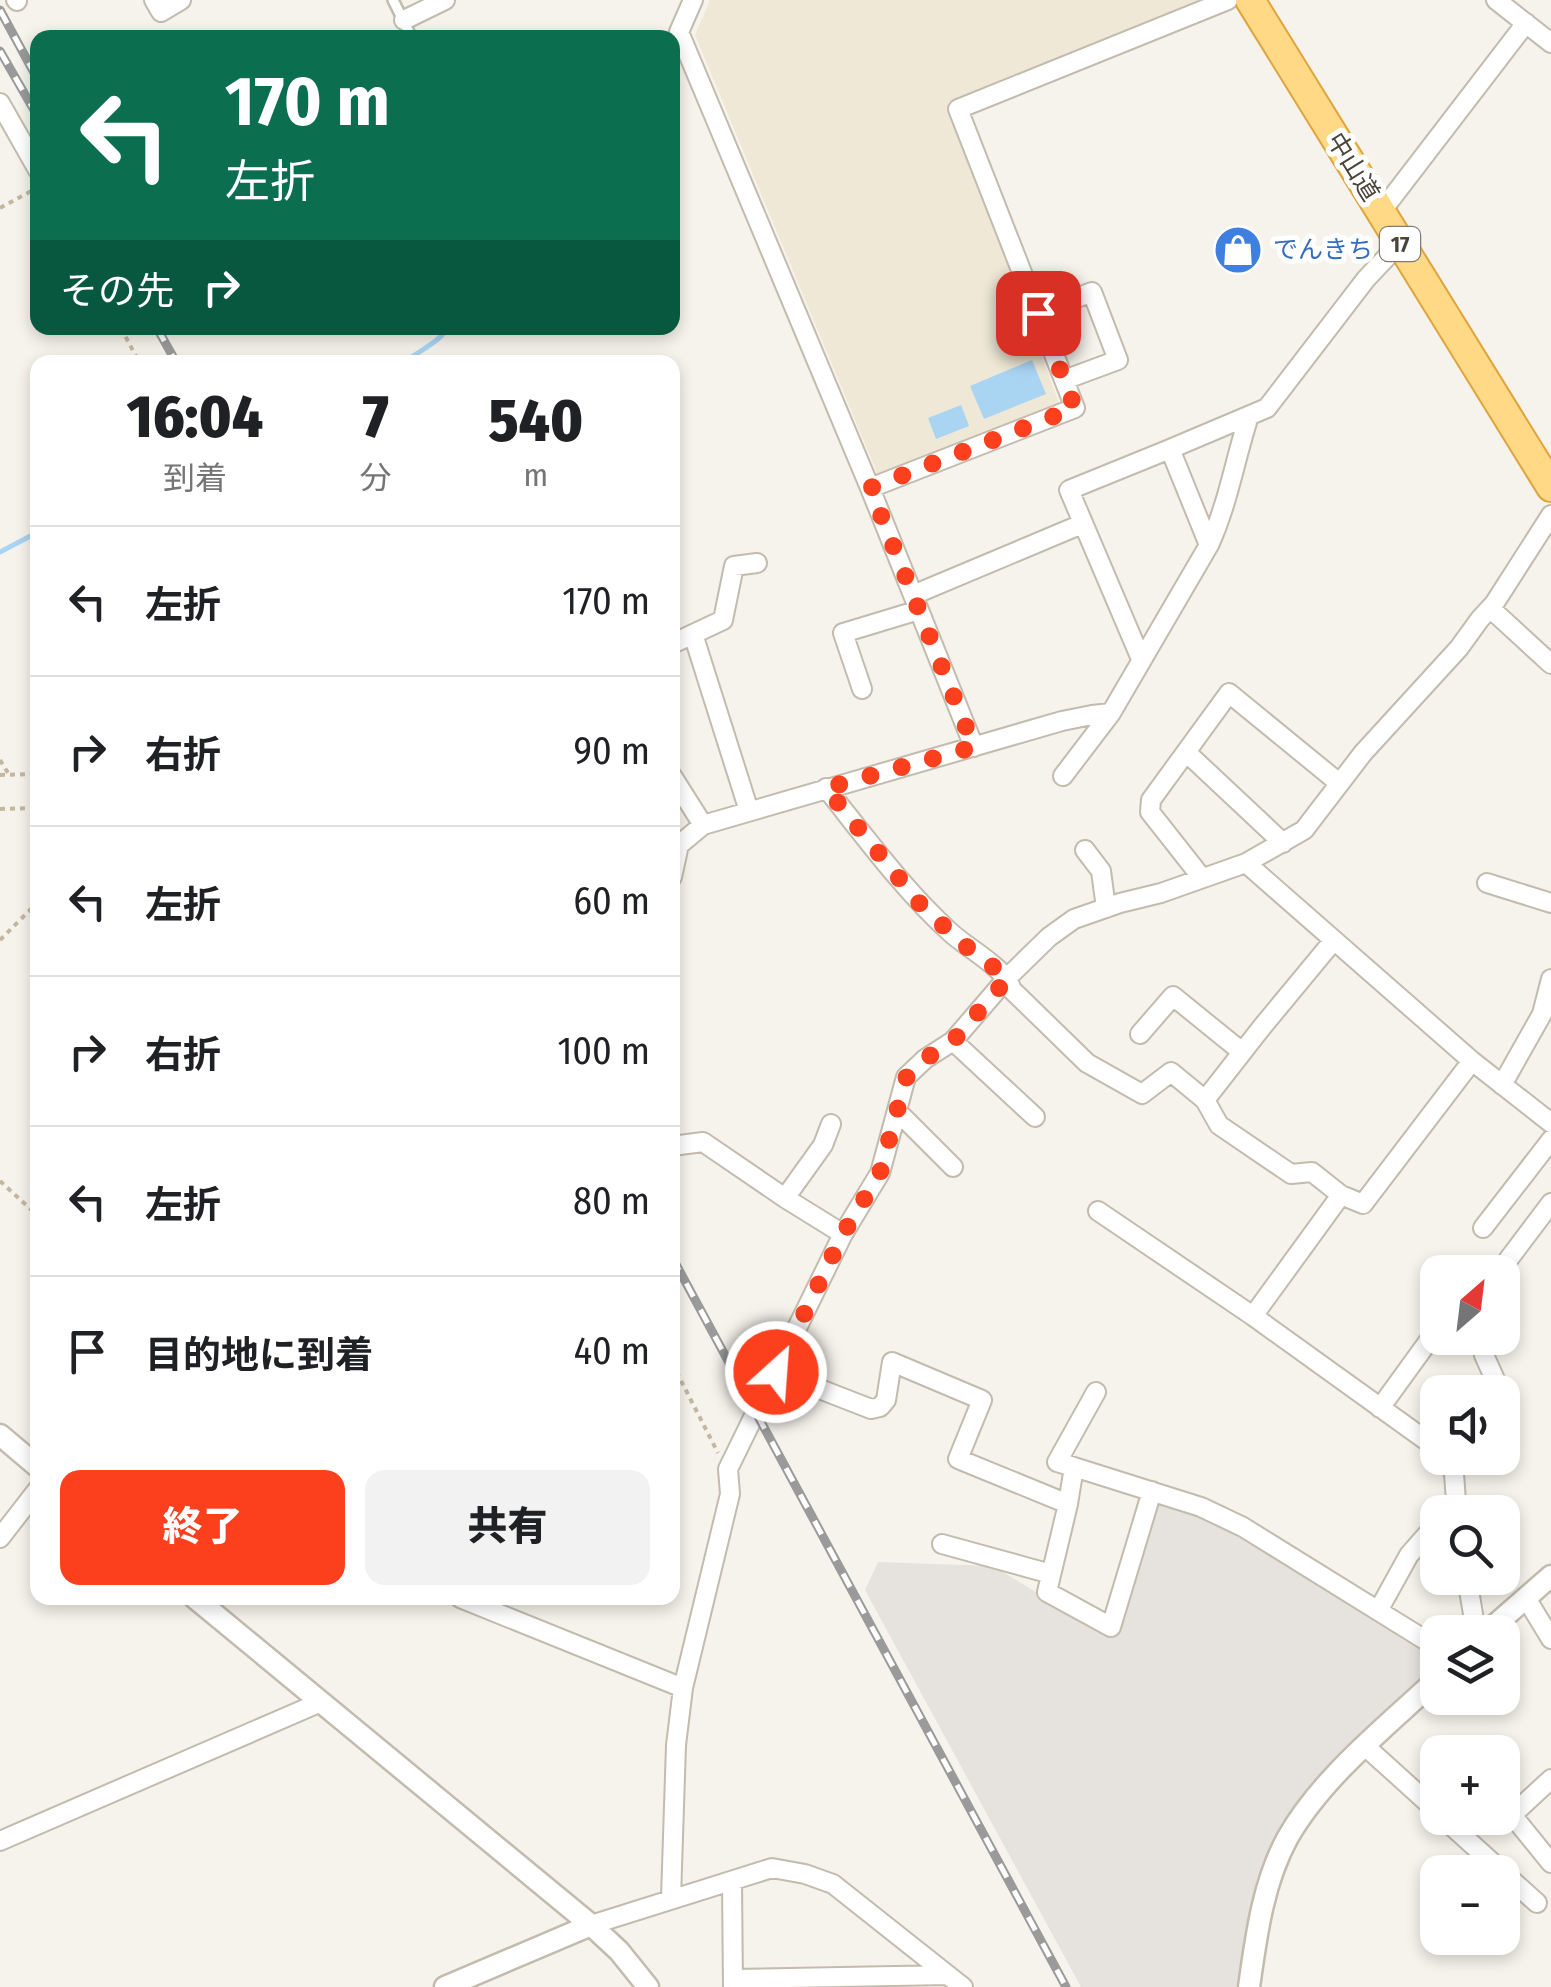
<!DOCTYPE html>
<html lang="ja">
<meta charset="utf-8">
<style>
:root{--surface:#fff;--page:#f2f2f2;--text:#202124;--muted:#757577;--line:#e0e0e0;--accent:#fc3f1d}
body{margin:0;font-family:"Fira Sans Condensed","Noto Sans JP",sans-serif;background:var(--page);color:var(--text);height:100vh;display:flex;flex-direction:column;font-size:38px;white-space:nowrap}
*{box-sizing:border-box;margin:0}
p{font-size:32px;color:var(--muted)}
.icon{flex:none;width:55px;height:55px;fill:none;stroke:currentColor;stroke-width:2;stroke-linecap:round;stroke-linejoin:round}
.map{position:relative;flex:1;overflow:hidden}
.drawer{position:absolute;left:30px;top:355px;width:650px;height:1250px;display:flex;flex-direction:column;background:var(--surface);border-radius:20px;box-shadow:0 5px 15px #0003}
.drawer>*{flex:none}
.guide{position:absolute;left:30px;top:30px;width:650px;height:305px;border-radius:20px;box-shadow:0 5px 15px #0003;background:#0b6e4f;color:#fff;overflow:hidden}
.needle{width:65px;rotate:28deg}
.fabs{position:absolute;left:1420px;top:1255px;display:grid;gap:20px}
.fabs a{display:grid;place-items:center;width:100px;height:100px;border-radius:20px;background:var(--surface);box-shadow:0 5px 15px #0003;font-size:50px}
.pin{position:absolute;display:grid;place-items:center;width:85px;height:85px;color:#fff;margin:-42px;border-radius:20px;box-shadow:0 5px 15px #0006}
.me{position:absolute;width:110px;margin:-55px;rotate:26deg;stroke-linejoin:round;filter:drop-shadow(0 0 8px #0008)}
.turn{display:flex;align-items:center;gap:35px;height:210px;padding:0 30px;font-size:45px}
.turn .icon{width:130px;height:130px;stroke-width:2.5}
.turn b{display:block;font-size:70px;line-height:85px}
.then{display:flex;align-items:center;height:95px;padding:0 30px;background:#0003;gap:20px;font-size:38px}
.eta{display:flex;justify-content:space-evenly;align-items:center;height:170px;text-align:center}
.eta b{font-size:60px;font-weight:800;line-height:70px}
.cta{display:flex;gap:20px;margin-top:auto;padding:20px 30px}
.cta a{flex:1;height:115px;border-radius:20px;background:var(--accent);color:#fff;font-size:40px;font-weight:800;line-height:115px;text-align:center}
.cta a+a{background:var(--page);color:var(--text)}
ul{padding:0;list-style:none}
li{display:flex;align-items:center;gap:30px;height:150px;padding:0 30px;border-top:2px solid var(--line)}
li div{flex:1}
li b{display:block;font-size:38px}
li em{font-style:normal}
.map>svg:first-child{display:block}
.industrial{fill:#e6e2dd}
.education{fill:#efe8d6}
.water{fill:#a9d4f2}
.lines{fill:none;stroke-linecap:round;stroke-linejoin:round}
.stream{stroke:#a9d4f2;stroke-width:5}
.service-casing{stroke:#c2bbae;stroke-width:14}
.minor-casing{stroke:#c2bbae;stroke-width:22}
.tertiary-casing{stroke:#c2bbae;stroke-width:25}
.trunk-casing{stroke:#e0a43c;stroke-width:32}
.path{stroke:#c4b79f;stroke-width:4;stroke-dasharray:5 5;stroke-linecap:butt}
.service{stroke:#fff;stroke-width:9}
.minor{stroke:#fff;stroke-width:18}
.tertiary{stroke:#fff;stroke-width:20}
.trunk{stroke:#ffd985;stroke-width:28}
.rail-casing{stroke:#9a9a9a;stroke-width:9}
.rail{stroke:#fff;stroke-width:5;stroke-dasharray:15;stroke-linecap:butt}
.route{stroke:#fc3f1d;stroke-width:18;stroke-dasharray:0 32.4}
.labels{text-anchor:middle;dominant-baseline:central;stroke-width:10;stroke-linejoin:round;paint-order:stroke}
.shield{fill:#fff;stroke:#817c74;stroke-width:2.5}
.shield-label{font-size:22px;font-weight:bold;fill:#4b4439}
.street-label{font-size:25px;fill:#4b4439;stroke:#fff}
.shop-label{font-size:25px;fill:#366cbe;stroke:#fff;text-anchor:start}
</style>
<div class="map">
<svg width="1551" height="1987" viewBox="0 0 1551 1987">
<rect width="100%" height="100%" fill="#f6f3ec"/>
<path class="industrial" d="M 1157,1500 L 1230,1526 L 1437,1654 L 1437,1671 L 1323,1775 L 1262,1875 L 1248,1918 L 1236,1987 L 1081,1987 L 865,1590 L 878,1562 L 993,1566 L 1039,1594 L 1039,1598 L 1113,1634 Z"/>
<path class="education" d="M 710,0 L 1202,0 L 948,102 L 1059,403 L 878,475 L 695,35 Z"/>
<path class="water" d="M 1032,360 L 1046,394 L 984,419 L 970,386 Z
M 961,405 L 969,426 L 936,439 L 928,418 Z"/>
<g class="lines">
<path class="stream" d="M 405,362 C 418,351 439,343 447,328
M 0,552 L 38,532"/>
<g class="service-casing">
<path id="service" d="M 393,0 L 412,38"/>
</g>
<g class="minor-casing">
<path id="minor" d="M 16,0 L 17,1
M 154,0 L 161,12 L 181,0
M 693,0 L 679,32 L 870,488 L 974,747
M 1496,0 L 1551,43
M 404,20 L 445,0
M 0,103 L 38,170
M 1381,212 L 1526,23
M 1038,313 L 1092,292 L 1118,360 L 1064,380
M 870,488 L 1075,408 L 958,109 L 1228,0
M 1209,545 L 1170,449 L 1267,408 L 1366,279 L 1400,243
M 913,595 L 1082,524
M 1490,608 L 1551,664
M 693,634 L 749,811
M 672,644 L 723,620 L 734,566 L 757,563
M 1141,659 L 1069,490 L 1170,449
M 862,689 L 843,633 L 919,610
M 1186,752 L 1283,843
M 672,776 L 703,825
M 1063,776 L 1111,713
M 826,788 C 866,838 903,889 950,932 C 968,949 1005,967 1012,990 L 1087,1063 L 1142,1094 L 1171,1072 L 1205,1100 L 1219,1125 L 1291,1174 L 1312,1172 L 1341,1195
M 1085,850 L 1101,871 L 1106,908
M 1246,863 L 1472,1061 L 1551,1123
M 672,877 L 679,845 L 703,825 L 1062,721 L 1092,715 L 1111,713 L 1209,545 C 1228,504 1235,459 1249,416
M 1202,878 L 1150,812 L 1151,800 L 1229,693 L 1339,783
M 1487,883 L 1551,903
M 1140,1034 L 1173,996 L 1242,1052
M 953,1041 L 1035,1117
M 1502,1085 L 1542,1014 L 1551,979
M 1205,1100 L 1262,1027 L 1334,940
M 897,1111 L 953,1167
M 672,1146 L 703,1142 L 785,1198 L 843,1234
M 785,1198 L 823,1145 L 831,1124
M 1098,1211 L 1253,1316 L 1438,1449
M 1483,1228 L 1551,1140
M 1508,1260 L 1551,1203
M 1253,1316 L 1341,1195 L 1363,1204 L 1472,1061
M 1484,1355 L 1502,1395
M 776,1372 L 871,1409 L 880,1407 L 886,1400 L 892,1362 L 982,1400 L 958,1459 L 1068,1504 L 1074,1467 L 1201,1507 L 1243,1527 L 1438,1648
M 1380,1408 L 1438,1328
M 1074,1467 L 1057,1462 L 1096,1392
M 1068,1504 L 1047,1592 L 1111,1627 L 1152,1491
M 1446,1512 L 1456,1501 L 1454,1474 L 1447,1458
M 0,1538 L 38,1489
M 942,1544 L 1051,1574
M 1467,1578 L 1476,1632
M 460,1598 L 683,1688
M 1526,1598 L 1551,1639
M 1378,1611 L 1409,1555 L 1438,1522
M 1366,1747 L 1438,1812
M 1551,1779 L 1512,1815 L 1551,1863
M 1443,1818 L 1537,1903
M 0,1841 L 321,1702
M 732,1882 L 733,1987
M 671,1898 L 676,1745 L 683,1688 L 730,1494 L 728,1469 L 843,1234 L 880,1173 L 906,1077 L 925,1059 L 953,1041 L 1008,977 L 1049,937 L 1074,919 L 1120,903 L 1161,893 L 1246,863 L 1304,830 L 1363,753 L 1459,648 L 1480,619 L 1494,604 L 1551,515
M 591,1925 L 772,1868 L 805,1874 L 833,1884 L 963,1987
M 733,1979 L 948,1975"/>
</g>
<g class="tertiary-casing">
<path id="tertiary" d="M 0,1435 L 38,1467
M 195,1598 L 591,1925 L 619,1951 L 648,1987
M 1487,1632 L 1551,1576
M 445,1987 L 591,1925
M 1249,1987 C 1256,1937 1263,1882 1288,1837 C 1323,1776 1387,1726 1438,1678"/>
</g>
<g class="trunk-casing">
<path id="trunk" d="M 1250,0 L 1551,487"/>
</g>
<path class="path" d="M 0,208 L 35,189
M 121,328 L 139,362
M 0,760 L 8,773
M 0,775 L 38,774
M 0,809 L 38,808
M 0,940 L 38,902
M 0,1181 L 38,1216
M 672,1363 L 718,1453"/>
<use href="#service" class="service"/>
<use href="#minor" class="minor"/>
<use href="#tertiary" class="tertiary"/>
<use href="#trunk" class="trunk"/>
<g class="rail-casing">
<path id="rail" d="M 0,10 L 38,80
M 0,51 L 38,117
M 157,328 L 176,362
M 672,1257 L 1066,1987"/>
</g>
<use href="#rail" class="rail"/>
</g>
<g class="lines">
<path class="route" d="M 776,1372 L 843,1234 L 880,1173 L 906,1078 L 925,1059 L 953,1041 L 1008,978 L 963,944 L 920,904 L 826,788 L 974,747 L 870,488 L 1075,408 L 1038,313"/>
</g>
<defs>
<g id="shop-disc" transform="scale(2.5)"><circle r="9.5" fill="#3f7fe0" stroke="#fff"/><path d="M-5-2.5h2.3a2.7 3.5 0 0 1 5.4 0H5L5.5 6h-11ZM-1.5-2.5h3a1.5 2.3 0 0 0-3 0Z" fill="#fff"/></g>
</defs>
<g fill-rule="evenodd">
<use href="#shop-disc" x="1238" y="250"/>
</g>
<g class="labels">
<rect class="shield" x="1380" y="227" width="40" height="34" rx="8"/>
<g class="shield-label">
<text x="1400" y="244">17</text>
</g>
<g class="street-label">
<text transform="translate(1353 167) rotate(58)">中山道</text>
</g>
<g class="shop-label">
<text x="1273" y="250">でんきち</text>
</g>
</g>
</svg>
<div class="fabs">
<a><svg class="needle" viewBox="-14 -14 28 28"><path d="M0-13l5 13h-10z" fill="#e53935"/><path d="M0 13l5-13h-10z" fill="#757577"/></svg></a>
<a><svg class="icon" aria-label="sound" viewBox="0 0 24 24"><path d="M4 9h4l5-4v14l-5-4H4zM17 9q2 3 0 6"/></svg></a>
<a><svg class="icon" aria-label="search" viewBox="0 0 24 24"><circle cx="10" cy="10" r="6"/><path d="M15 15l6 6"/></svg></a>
<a><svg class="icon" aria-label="layers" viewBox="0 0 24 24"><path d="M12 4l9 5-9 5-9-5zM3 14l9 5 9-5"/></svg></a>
<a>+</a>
<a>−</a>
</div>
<div class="pin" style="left:1038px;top:313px;background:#d93025"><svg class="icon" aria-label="arrive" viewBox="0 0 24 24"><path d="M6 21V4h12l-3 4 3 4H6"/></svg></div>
<svg class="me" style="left:776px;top:1372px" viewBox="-20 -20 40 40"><circle r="17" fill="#fc3f1d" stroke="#fff" stroke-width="3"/><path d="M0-11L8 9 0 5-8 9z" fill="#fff"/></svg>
<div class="guide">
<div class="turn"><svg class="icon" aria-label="left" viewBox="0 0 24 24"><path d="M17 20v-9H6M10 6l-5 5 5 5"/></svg><div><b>170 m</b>左折</div></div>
<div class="then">その先<svg class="icon" aria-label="right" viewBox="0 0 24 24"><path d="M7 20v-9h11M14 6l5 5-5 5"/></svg></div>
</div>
<section class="drawer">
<div class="eta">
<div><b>16:04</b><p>到着</p></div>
<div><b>7</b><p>分</p></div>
<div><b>540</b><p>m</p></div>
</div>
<ul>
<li><svg class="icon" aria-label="left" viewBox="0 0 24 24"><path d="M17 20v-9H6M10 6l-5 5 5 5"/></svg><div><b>左折</b></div><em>170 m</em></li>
<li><svg class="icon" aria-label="right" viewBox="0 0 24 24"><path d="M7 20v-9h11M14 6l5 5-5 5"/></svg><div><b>右折</b></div><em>90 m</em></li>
<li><svg class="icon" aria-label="left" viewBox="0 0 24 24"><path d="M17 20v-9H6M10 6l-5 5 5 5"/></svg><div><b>左折</b></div><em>60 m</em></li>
<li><svg class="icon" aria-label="right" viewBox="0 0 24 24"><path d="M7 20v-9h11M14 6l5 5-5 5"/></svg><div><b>右折</b></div><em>100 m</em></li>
<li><svg class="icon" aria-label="left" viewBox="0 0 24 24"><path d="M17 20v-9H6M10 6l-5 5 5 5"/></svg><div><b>左折</b></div><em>80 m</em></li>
<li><svg class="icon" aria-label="arrive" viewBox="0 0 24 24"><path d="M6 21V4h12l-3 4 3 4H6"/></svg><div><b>目的地に到着</b></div><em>40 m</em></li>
</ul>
<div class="cta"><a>終了</a><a>共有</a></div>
</section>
</div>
